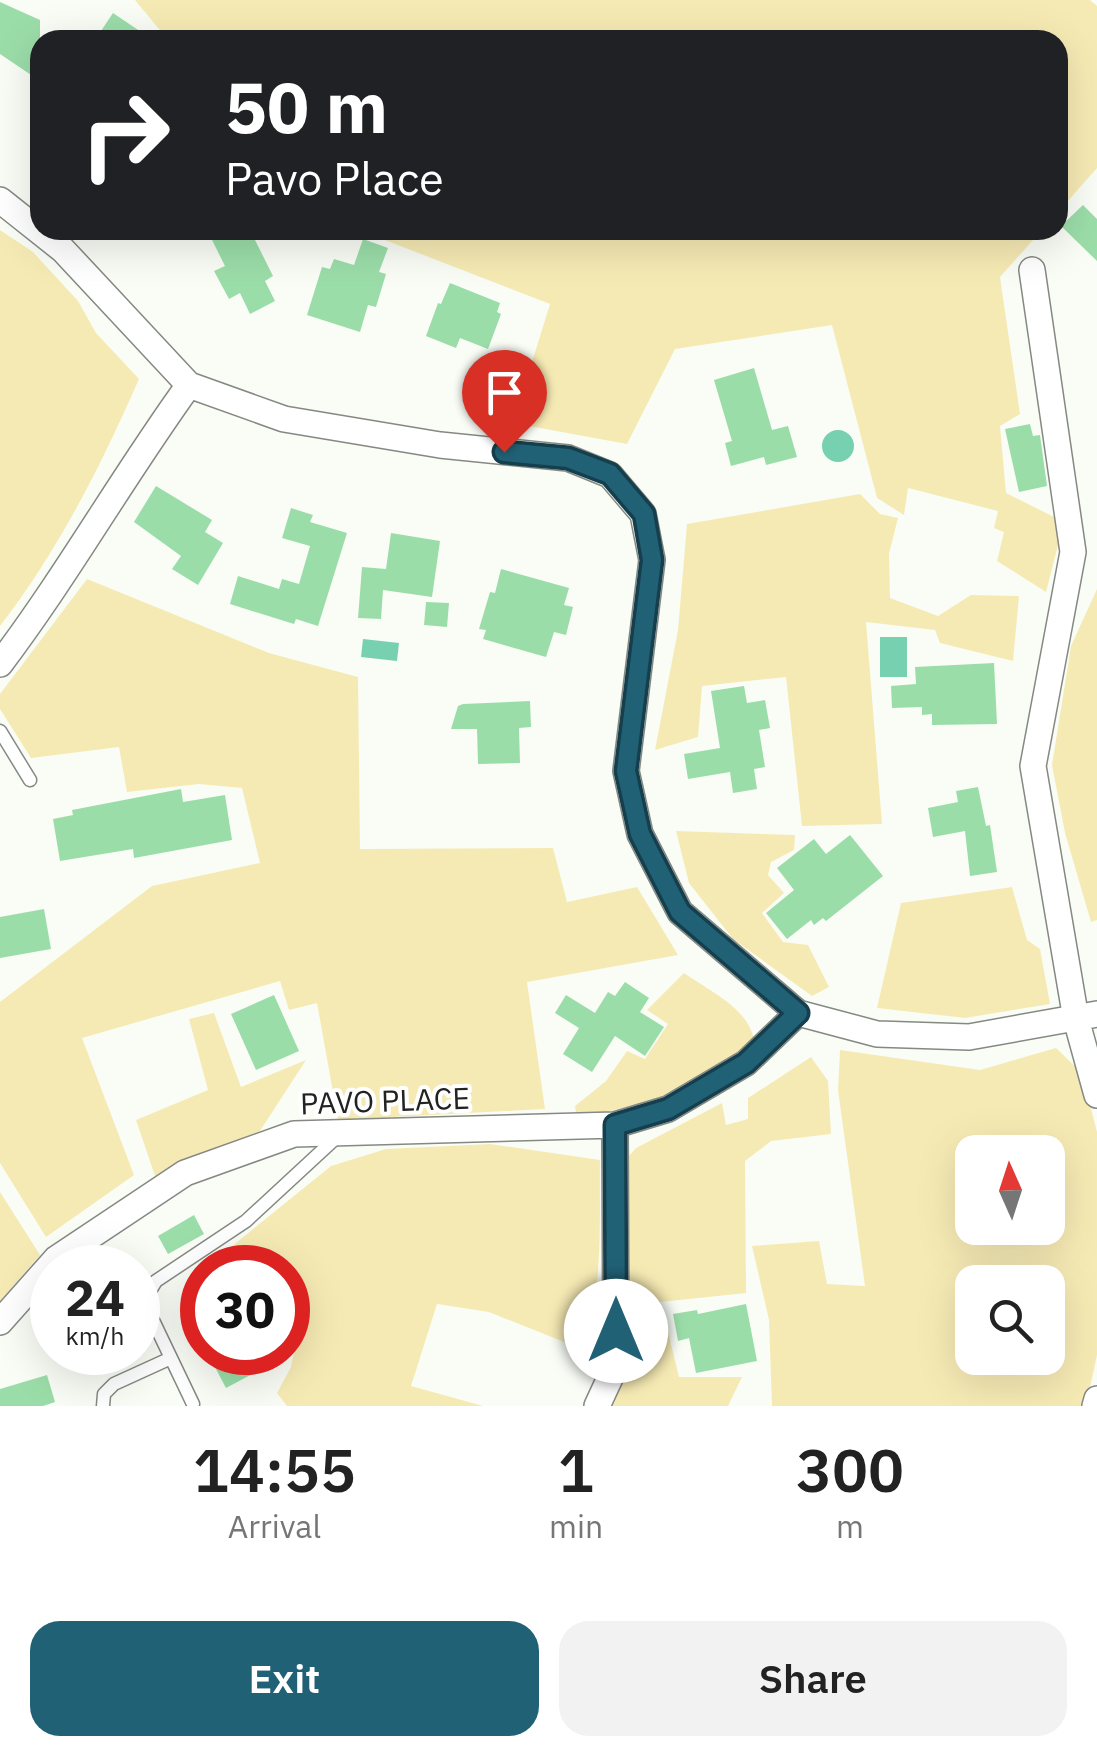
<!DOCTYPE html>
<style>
:root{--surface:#fff;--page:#f2f2f2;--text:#222;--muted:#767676;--accent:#216176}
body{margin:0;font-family:"IBM Plex Sans",sans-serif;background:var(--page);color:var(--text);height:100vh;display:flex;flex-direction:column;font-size:38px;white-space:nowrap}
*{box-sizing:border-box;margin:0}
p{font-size:32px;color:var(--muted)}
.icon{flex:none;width:55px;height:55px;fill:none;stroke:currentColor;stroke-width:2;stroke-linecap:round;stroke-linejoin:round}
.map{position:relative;height:1406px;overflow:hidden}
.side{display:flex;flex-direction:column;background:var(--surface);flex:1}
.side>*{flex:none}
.hud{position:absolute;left:30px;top:30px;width:1038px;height:210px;border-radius:30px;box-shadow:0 10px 40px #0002;background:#202124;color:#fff;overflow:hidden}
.needle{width:65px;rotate:357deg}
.buttons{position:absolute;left:955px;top:1135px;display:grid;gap:20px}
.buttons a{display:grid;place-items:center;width:110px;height:110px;border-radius:20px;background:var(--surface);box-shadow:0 10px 40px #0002;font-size:50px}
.speed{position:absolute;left:30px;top:1245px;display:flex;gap:20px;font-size:50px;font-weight:700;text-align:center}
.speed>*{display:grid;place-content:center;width:130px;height:130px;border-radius:50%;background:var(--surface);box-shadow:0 10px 40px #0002;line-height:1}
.speed small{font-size:25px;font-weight:400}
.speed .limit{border:15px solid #d22;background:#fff;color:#111}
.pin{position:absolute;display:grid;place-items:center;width:85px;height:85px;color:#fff;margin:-102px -42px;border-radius:50% 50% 50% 0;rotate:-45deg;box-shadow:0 0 10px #0007}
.pin .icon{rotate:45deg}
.me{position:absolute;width:110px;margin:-55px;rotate:0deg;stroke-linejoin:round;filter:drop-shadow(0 0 8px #0008)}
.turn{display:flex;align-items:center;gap:35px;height:210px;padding:0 30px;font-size:45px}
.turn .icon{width:130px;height:130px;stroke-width:2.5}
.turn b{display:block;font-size:70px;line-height:85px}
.eta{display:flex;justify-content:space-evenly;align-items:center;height:170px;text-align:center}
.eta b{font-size:60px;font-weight:600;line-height:70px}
.button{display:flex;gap:20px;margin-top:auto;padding:20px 30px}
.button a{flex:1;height:115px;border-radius:30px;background:var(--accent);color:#fff;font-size:40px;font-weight:600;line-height:115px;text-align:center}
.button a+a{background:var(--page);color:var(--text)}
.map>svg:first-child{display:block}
.green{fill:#f6eab4;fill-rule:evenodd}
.water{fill:#77d1b1}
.building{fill:#9bdda9}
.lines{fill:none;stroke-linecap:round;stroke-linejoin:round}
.lane-casing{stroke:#858983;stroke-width:15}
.street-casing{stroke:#858983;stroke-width:28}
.lane{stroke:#fff;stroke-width:12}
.street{stroke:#fff;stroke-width:25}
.route-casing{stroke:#153f4d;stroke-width:25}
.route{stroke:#216176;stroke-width:18}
.labels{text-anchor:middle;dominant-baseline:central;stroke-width:8;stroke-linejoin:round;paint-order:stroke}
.street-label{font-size:30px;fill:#222321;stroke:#fff}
</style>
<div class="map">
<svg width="1097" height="1406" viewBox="0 0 1097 1406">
<rect width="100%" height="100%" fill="#f9fdf6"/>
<path class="green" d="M 135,0 L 1090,0 L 1097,6 L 1097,168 L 1058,212 L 1058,40 L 168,40 Z
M 0,230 L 33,252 L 78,301 L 96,333 L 139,379 C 101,466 58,551 0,626 Z
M 359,230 L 1042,230 L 1000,277 L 1020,414 L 1000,426 L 1006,493 L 1064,522 L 1046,592 L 997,561 L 1004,532 L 994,528 L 998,511 L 908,488 L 904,515 L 877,498 L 832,325 L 675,349 L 627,444 L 513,423 L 550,304 Z
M 860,494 L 880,514 L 898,518 L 889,554 L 890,598 L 938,616 L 971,595 L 1019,596 L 1013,661 L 940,643 L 935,630 L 866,622 L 882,824 L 802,826 L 786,677 L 702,686 L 698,737 L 655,750 L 678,630 L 687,524 Z
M 87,579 L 269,653 L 358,677 L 360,849 L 553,848 L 567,902 L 637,887 L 678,955 L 527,982 L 545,1109 L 338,1120 L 317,1003 L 289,1010 L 280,981 L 82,1038 L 134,1175 L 46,1237 L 0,1163 L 0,1002 L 152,886 L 260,863 L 242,788 L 199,784 L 127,792 L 119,747 L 31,758 L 0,709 L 0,694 Z
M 1097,589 L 1097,920 L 1091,922 L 1065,833 L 1052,765 L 1071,646 Z
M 676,831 L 795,835 L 794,850 L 771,862 L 768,875 L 784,893 L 762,913 L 783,942 L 808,945 L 829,987 L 812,996 L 733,939 L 689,883 Z
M 1012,887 L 1027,940 L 1040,949 L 1050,1004 L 965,1018 L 877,1008 L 901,903 Z
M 684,973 C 709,991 747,1007 754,1039 L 746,1053 L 679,1096 L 577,1118 L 575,1106 L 606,1081 L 627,1051 L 645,1059 L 668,1024 L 647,1010 Z
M 214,1013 L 241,1087 L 306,1060 L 258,1134 L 155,1176 L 136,1120 L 208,1090 L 189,1019 Z
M 1056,1048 L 1082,1073 L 1097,1132 L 1097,1355 L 1086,1406 L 772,1406 L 769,1320 L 752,1246 L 819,1241 L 827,1284 L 865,1286 L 838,1090 L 840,1050 L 980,1070 ZM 972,1152 L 1048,1152 L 1048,1228 L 972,1228 ZM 972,1282 L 1048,1282 L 1048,1358 L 972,1358 Z
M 811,1057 L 828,1081 L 831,1134 L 771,1141 L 745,1161 L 746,1293 L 632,1305 L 623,1235 L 621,1165 L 636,1148 L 722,1103 L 726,1125 L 748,1119 L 748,1098 Z
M 490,1144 L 600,1160 C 599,1211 605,1307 579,1348 L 489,1312 L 437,1304 L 411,1386 L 483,1406 L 287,1406 L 277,1393 L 291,1367 L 295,1346 L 288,1338 L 288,1268 L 214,1268 L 210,1264 L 331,1166 L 386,1149 Z
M 0,1192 L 40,1255 L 0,1301 Z
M 627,1314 L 665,1320 L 679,1377 L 742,1377 L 728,1406 L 612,1406 L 627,1368 Z"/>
<path class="water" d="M822 446a16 16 0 1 1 32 0a16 16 0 1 1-32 0Z
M 880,637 L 907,637 L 907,677 L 880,677 Z
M 363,639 L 399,643 L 397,661 L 361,657 Z"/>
<path class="building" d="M 0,2 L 40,20 L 40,81 L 0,54 Z
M 113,13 L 153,40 L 95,40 Z
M 1083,205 L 1097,219 L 1097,261 L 1061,226 Z
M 207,230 L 250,230 L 273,276 L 265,281 L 275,301 L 250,314 L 240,293 L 229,299 L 214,271 L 225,266 Z
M 363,239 L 388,248 L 379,272 L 386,274 L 376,307 L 368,305 L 360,332 L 307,315 L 322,267 L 330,269 L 334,259 L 354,265 Z
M 450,283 L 500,303 L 497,312 L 501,314 L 488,349 L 460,338 L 456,348 L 426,336 L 438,303 L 441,304 Z
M 754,368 L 772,430 L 788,426 L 797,457 L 766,465 L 764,457 L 731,466 L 725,443 L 732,441 L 714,380 Z
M 1030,424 L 1033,436 L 1040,435 L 1047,486 L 1019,492 L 1005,429 Z
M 156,486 L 212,520 L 205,532 L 223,543 L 198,585 L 172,569 L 181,556 L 134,522 Z
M 291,508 L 313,515 L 310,522 L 347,533 L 318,626 L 296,619 L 294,624 L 230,604 L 238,576 L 279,589 L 282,579 L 299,584 L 310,546 L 282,538 Z
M 391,533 L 440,541 L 432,597 L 383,590 L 381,619 L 358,618 L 362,567 L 386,569 Z
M 501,569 L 569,588 L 564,605 L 573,607 L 566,635 L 554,632 L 546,657 L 483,639 L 486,630 L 479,629 L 490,592 L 495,593 Z
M 426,602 L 449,603 L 447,627 L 424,625 Z
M 994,663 L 997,724 L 932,725 L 932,714 L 922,715 L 922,707 L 892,708 L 891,686 L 916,684 L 915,667 Z
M 744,686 L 747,703 L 765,700 L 770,728 L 759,730 L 765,767 L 754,769 L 757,789 L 733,793 L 730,772 L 688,779 L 684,754 L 720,748 L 711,691 Z
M 530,701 L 531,727 L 519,728 L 520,763 L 478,764 L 477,729 L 451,729 L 458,706 L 463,704 Z
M 978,787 L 986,826 L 990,825 L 997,872 L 970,876 L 965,831 L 933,837 L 928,808 L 958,802 L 956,791 Z
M 181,789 L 183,802 L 225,795 L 232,840 L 134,858 L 133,849 L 60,861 L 53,819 L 73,815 L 72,810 Z
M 850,835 L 883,876 L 826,921 L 823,918 L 814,925 L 811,920 L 787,939 L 766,913 L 794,890 L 777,868 L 814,839 L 826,854 Z
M 44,909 L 51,949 L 0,958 L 0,917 Z
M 625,982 L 649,998 L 640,1012 L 664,1027 L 645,1056 L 615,1036 L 592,1072 L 563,1054 L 579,1028 L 555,1013 L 566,995 L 595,1013 L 608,992 L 615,996 Z
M 274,995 L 299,1051 L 256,1070 L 231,1014 Z
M 194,1215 L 204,1234 L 168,1254 L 158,1236 Z
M 746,1304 L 757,1361 L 696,1373 L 689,1338 L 678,1341 L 673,1314 L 697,1310 L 698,1314 Z
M 207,1352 L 294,1352 L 226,1388 Z
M 47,1375 L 55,1402 L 43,1406 L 0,1406 L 0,1389 Z"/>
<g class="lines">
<g class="lane-casing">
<path id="lane" d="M 0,731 L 30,780
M 193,1404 L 149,1312 L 147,1296 L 156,1281 L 246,1221 L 339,1135
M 103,1406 L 104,1394 L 114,1384 L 171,1358"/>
</g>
<g class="street-casing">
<path id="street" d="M 0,200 L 63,250 L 189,385 L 284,419 L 440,445 L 568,458 L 610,475 L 643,514 L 652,560 L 626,771 L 640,834 L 680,912 L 798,1013 L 877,1034 L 969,1037 L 1097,1014
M 1032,270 L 1073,552 L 1033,766 L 1076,1019 L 1097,1095
M 0,664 C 68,574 123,476 189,385
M 0,1322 L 56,1259 L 185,1173 L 294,1134 L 615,1125 L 668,1109 L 746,1063 L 798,1013
M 597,1406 L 616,1365 L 615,1125
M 1095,1406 L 1097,1399"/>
</g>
<use href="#lane" class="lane"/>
<use href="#street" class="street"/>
</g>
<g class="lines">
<g class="route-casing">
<path id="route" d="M 504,452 L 568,458 L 610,474 L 644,514 L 652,560 L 626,771 L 640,834 L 680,912 L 798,1013 L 746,1063 L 668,1109 L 615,1125 L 616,1331"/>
</g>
<use href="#route" class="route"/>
</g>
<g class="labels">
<g class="street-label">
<text transform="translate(385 1100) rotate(-2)">PAVO PLACE</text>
</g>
</g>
</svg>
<div class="buttons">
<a><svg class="needle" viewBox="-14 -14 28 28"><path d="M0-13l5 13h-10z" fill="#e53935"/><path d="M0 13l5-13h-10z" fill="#767676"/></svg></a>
<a><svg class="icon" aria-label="search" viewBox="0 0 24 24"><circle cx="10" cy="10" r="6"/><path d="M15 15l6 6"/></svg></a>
</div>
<div class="speed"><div>24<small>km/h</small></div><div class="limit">30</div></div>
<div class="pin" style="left:504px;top:452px;background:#d93025"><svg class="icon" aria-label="arrive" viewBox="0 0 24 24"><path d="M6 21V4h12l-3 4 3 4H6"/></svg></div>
<svg class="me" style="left:616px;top:1331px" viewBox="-20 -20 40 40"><circle r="19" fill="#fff"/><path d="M0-13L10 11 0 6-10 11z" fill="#216176"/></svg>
<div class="hud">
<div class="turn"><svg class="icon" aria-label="right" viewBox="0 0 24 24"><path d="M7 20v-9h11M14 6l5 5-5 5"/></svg><div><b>50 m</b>Pavo Place</div></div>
</div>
</div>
<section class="side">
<div class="eta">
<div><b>14:55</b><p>Arrival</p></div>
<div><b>1</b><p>min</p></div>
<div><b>300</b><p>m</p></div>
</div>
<div class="button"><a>Exit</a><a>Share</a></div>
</section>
